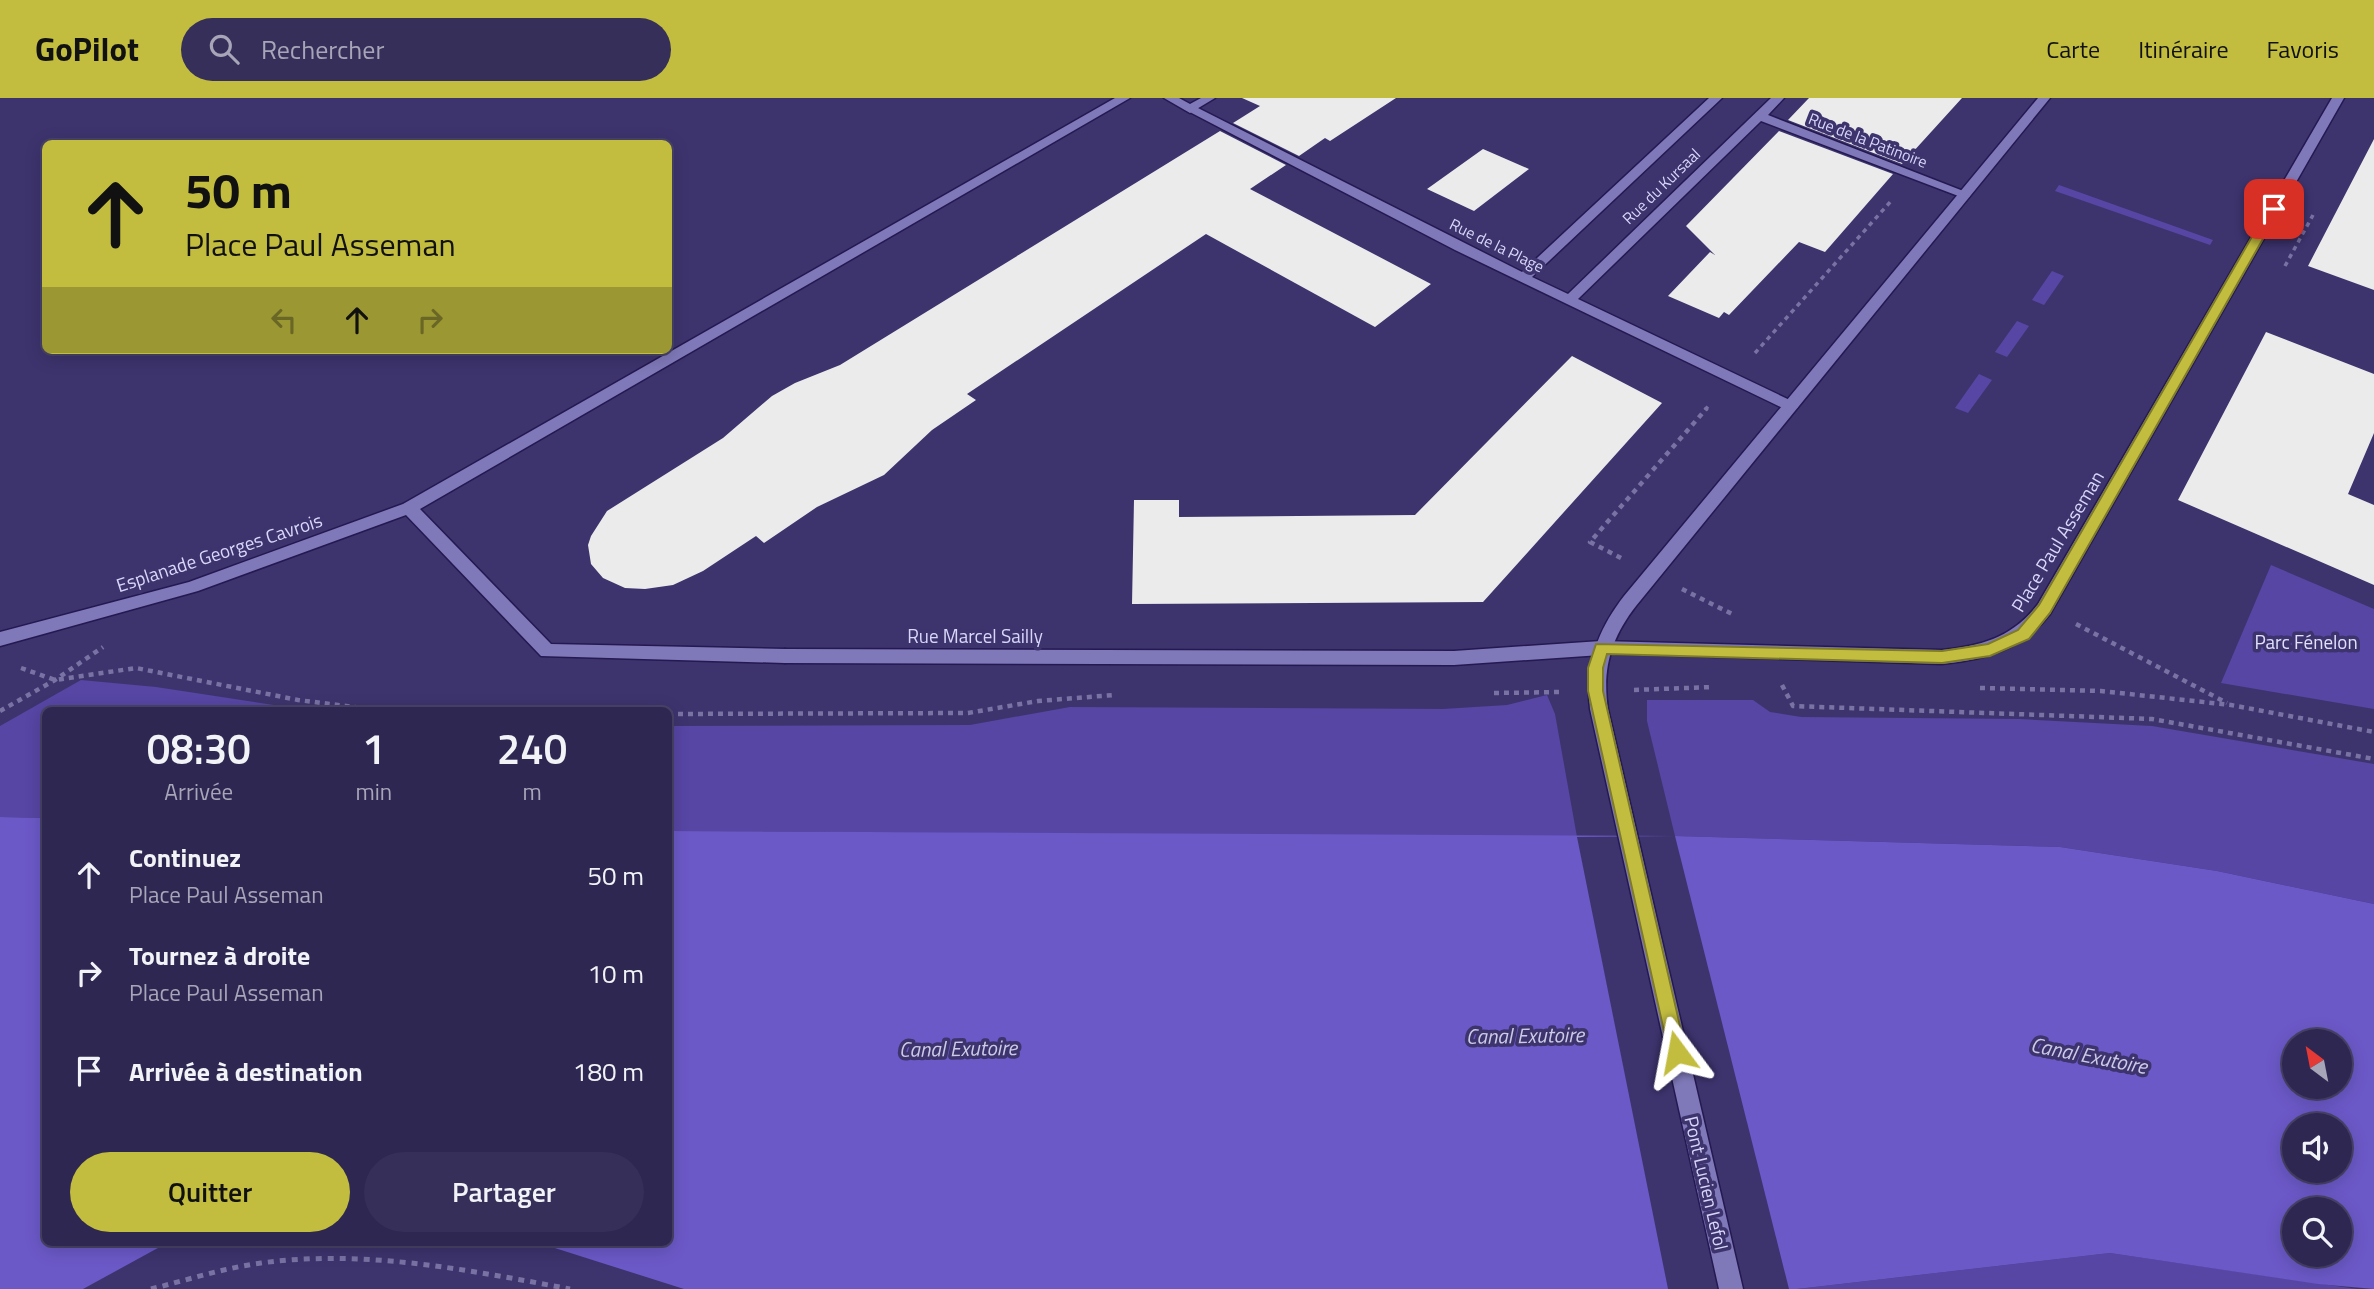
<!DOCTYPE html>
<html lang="fr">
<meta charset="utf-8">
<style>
:root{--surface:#2e2752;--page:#362f59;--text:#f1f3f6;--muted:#a7a5b8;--line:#494469;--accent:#c2bd3f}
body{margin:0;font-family:"Titillium Web",sans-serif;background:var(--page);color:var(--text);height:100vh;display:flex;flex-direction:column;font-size:26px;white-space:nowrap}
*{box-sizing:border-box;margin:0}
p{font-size:23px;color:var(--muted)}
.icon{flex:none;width:38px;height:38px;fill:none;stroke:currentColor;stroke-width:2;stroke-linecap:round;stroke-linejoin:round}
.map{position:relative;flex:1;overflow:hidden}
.drawer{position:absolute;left:42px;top:609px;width:630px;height:539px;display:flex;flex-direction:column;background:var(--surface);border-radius:10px;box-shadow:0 4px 18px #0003,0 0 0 2px var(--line)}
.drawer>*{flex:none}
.guide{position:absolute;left:42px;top:42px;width:630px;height:214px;border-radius:10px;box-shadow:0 4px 18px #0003,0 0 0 2px var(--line);background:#c2bd3f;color:#111;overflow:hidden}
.needle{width:46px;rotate:328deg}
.buttons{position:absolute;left:2282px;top:931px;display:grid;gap:14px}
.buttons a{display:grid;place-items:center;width:70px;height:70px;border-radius:50%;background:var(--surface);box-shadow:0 4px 18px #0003,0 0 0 2px var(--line);font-size:35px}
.pin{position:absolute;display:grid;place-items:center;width:60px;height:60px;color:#fff;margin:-30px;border-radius:14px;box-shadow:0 4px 10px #0006}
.me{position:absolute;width:77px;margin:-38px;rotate:347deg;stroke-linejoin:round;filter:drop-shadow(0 0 5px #0008)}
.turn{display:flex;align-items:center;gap:24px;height:147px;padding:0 28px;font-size:32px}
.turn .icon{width:91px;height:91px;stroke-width:2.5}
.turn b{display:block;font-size:49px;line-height:60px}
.lanes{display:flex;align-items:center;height:66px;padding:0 28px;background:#0003;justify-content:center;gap:35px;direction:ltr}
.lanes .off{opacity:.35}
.eta{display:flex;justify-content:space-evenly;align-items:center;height:119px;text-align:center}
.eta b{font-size:42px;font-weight:600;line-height:49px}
.primary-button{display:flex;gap:14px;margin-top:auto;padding:14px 28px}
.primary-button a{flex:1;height:80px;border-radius:42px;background:var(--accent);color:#111;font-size:28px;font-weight:600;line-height:80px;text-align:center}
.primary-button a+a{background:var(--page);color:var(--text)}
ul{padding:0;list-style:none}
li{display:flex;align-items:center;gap:21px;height:98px;padding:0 28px}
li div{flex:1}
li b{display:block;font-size:26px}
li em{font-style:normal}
header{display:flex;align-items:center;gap:42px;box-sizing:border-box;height:98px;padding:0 35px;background:var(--accent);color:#111}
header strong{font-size:33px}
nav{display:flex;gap:38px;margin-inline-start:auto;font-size:24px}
.search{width:490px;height:63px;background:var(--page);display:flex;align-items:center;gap:18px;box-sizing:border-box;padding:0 24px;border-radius:38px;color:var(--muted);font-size:26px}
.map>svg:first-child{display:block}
.green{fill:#5746a4}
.water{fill:#6c59c8;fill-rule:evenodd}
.pier{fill:#3d346e}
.building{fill:#ebebeb}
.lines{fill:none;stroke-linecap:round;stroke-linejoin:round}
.service-casing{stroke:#251951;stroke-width:3}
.pedestrian-casing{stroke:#251951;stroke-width:3}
.minor-casing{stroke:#251951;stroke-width:3}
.tertiary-casing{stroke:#251951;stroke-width:3}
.path-far2{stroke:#7973a4;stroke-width:3.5;stroke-dasharray:4.5 4.5;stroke-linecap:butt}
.path-far1{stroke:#7973a4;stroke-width:4.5;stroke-dasharray:5 5;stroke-linecap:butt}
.path{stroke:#7973a4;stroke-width:5;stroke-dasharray:6 6;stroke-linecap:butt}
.service{fill:#7f79b9;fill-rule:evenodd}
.pedestrian{fill:#7f79b9;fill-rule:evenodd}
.minor{fill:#7f79b9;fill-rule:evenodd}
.tertiary{fill:#7f79b9;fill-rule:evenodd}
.route{fill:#c2bd3f;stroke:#7e7b29;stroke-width:2}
.labels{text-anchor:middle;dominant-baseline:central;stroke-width:7;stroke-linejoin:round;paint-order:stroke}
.far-street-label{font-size:16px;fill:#d8d7fa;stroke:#3d346e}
.street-label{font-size:19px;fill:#d8d7fa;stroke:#3d346e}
.park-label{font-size:19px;fill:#e1e0fd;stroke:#3d346e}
.water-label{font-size:21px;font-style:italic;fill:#cccbe7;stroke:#3d346e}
</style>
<header>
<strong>GoPilot</strong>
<div class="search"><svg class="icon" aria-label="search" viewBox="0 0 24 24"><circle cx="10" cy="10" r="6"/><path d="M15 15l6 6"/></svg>Rechercher</div>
<nav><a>Carte</a><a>Itinéraire</a><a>Favoris</a></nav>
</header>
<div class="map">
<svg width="2374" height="1191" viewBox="0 0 2374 1191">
<rect width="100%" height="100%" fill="#3d346e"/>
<path class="green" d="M 2059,87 L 2213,142 L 2210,147 L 2055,93 Z
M 2052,173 L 2064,178 L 2044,207 L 2032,202 Z
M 2017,223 L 2029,228 L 2007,259 L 1995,254 Z
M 1979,276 L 1992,282 L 1968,315 L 1955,310 Z
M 2271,467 L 2374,511 L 2374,611 L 2221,585 Z
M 81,582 L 156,589 L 306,612 L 46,612 L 45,720 L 0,719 L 0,628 Z
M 1547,597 L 1555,616 L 1577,739 L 669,733 L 669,628 L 970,627 L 1070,609 L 1443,611 L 1507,607 Z
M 1647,602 L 1753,602 L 1770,614 L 1801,619 L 2020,621 L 2152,628 L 2374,666 L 2374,806 L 2217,773 L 2060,749 L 1675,738 L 1647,623 Z
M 2110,1155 L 2357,1191 L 1797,1191 Z"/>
<path class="water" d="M 0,719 L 45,720 L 46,1144 L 167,1145 L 83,1191 L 0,1191 Z
M 669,733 L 1675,738 L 2060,749 L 2217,773 L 2374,806 L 2374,1191 L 2318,1186 L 2110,1155 L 1797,1191 L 684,1191 L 539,1145 L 668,1144 ZM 2294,943 L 2340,943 L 2340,989 L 2294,989 ZM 2294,1027 L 2340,1027 L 2340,1073 L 2294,1073 ZM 2294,1111 L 2340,1111 L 2340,1157 L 2294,1157 Z"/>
<path class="pier" d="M 1675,738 L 1789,1191 L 1668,1191 L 1577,739 Z"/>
<path class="building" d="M 1242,0 L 1396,0 L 1330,43 L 1325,40 L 1299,58 L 1233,25 L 1260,8 Z
M 1809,0 L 1962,0 L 1902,66 L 1788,22 Z
M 1220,33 L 1286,67 L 1250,91 L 1431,186 L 1375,229 L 1206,136 L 967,296 L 976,302 L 932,332 L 884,377 L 817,409 L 764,445 L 756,438 L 703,473 L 673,487 L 645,491 L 625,490 L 603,480 L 591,466 L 588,447 L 591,438 L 607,413 L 723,340 L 772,298 L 795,285 L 840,267 Z
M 1779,33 L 1893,76 L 1825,154 L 1799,144 L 1729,217 L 1724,214 L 1719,220 L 1668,198 L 1710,154 L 1715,157 L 1686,128 Z
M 2374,41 L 2374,192 L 2308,168 Z
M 1483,51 L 1529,71 L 1474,113 L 1427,91 Z
M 2266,234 L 2374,276 L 2374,335 L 2348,396 L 2374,407 L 2374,487 L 2178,402 Z
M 1572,258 L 1662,305 L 1483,504 L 1132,506 L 1134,402 L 1179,402 L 1179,419 L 1415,417 Z"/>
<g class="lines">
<g class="service-casing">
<path id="service" d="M 2332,0 L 2344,0 L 2050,516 C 2023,551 1985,562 1942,566 L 1595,555 L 1592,550 L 1595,545 L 1601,543 L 1942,552 C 1982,548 2013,539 2038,506 Z"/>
</g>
<g class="pedestrian-casing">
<path id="pedestrian" d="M 1115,0 L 1130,0 L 420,411 L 551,546 L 785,551 L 791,553 L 794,558 L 791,563 L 785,565 L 541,558 L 406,417 L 198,493 L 0,548 L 0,534 L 189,484 L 403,406 Z
M 1164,0 L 1179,0 L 1190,6 L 1201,0 L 1215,0 L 1190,15 Z"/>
</g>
<g class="minor-casing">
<path id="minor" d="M 1709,0 L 1722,0 L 1532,179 L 1568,196 L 1771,0 L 1784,0 L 1768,17 L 1971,96 L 1969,99 L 1961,99 L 1761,23 L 1578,201 L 1796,305 L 1798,309 L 1791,314 L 1455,152 L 1184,11 L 1194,8 L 1522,174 Z
M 1601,543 L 1607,545 L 1610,550 L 1607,555 L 1601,557 L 1454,567 L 785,565 L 779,563 L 776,558 L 779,553 L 785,551 L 1454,553 Z"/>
</g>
<g class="tertiary-casing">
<path id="tertiary" d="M 2038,0 L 2050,0 L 1636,508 C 1611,540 1602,571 1608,611 L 1743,1191 L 1719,1191 L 1590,611 C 1585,567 1597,533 1624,498 Z"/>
</g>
<path class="path-far2" d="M 2285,168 L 2313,117
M 1755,255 L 1892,102
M 1705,312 L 1710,306"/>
<path class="path-far1" d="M 1621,460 L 1590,444 L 1707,310
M 1682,491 L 1734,517
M 2076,526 L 2227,605
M 21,570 L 55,582 L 136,570 L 298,602 L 378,612
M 1782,587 L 1793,608 L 2152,621 L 2374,661
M 1980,590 L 2101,593 L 2231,607 L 2374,634
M 1634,592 L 1713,589
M 1494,595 L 1562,594
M 0,613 L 55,582 L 103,549
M 668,616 L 968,615 L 1038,603 L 1114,597"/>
<path class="path" d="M 151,1191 C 187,1182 224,1170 261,1165 C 365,1151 468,1172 570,1191"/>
<use href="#service" class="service"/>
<use href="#pedestrian" class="pedestrian"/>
<use href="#minor" class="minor"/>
<use href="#tertiary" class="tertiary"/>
</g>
<path class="route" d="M 2274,107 L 2280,111 L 2050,515 L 2029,541 L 1990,558 L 1942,565 L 1607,556 L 1603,570 L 1603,593 L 1686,954 L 1684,960 L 1677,963 L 1670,960 L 1588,593 L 1588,570 L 1596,546 L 1942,553 L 1988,546 L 2018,532 L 2039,507 L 2268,111 Z"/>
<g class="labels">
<g class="far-street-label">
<text transform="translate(1868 42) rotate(21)">Rue de la Patinoire</text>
<text transform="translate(1661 88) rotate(-44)">Rue du Kursaal</text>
<text transform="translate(1497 147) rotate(26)">Rue de la Plage</text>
</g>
<g class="street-label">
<text transform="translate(2057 443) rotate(-59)">Place Paul Asseman</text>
<text transform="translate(219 454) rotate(-18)">Esplanade Georges Cavrois</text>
<text x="975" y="537">Rue Marcel Sailly</text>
<text transform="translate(1707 1085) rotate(77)">Pont Lucien Lefol</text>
</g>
<g class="park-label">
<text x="2306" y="543">Parc Fénelon</text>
</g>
<g class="water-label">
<text transform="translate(1525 937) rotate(-1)">Canal Exutoire</text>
<text transform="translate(958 950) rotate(-1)">Canal Exutoire</text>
<text transform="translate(2089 957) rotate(11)">Canal Exutoire</text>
</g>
</g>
</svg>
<div class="buttons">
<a><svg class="needle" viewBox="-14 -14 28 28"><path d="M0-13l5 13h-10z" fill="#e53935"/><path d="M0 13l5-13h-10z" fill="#a7a5b8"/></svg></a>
<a><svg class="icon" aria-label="sound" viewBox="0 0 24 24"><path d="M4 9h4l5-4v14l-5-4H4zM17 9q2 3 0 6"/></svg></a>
<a><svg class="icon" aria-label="search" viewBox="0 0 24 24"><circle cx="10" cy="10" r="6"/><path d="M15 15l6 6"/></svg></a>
</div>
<div class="pin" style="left:2274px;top:111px;background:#d93025"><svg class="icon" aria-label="arrive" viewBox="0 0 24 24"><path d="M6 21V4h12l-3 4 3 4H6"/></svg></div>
<svg class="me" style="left:1677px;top:954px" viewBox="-20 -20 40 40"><path d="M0-17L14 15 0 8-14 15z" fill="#c2bd3f" stroke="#fff" stroke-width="4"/></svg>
<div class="guide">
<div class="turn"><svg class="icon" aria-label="ahead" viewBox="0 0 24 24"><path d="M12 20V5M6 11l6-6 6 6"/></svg><div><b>50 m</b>Place Paul Asseman</div></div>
<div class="lanes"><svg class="icon off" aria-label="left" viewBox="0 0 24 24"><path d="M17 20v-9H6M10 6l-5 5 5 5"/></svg><svg class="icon" aria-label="ahead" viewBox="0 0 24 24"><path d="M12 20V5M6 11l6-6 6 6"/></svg><svg class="icon off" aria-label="right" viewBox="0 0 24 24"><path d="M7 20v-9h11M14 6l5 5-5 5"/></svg></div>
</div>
<section class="drawer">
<div class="eta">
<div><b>08:30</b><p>Arrivée</p></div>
<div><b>1</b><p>min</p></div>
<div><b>240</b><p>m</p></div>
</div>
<ul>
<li><svg class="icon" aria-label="ahead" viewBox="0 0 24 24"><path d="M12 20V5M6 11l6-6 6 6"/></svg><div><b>Continuez</b><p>Place Paul Asseman</p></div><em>50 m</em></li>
<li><svg class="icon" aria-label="right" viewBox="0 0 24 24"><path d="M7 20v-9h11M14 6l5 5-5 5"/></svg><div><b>Tournez à droite</b><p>Place Paul Asseman</p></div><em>10 m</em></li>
<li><svg class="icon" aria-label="arrive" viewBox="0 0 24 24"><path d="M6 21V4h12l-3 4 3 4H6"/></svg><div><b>Arrivée à destination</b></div><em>180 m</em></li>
</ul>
<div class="primary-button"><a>Quitter</a><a>Partager</a></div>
</section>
</div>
